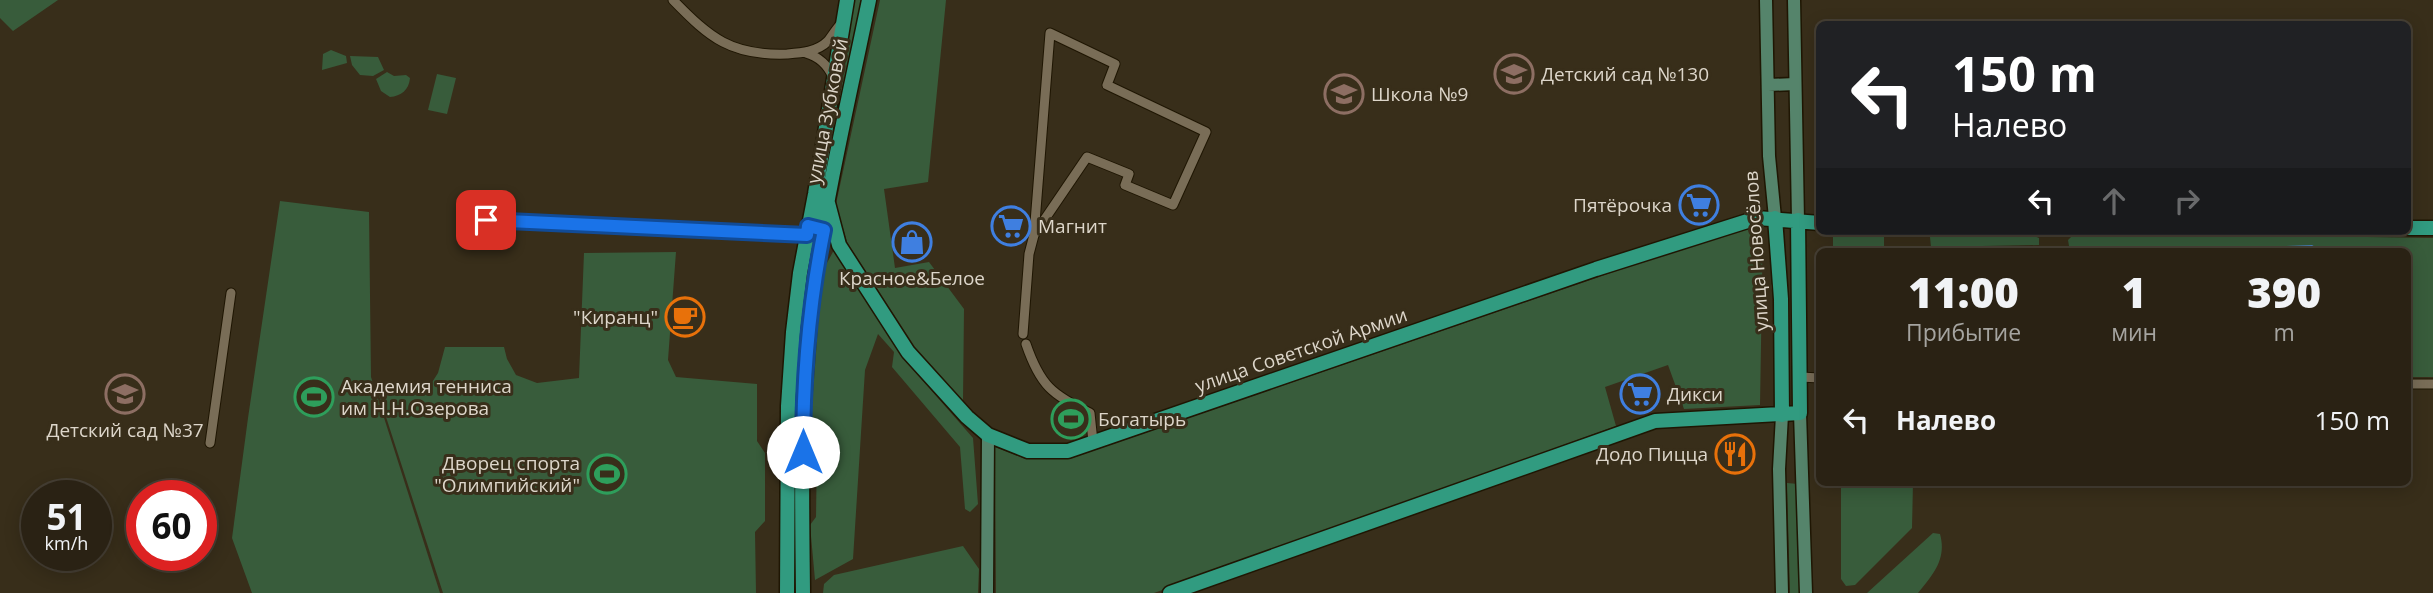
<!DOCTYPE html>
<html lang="ru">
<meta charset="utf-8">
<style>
:root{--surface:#2a2214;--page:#362f22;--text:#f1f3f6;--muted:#a5a4a0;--line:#463f34}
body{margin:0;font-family:"Open Sans",sans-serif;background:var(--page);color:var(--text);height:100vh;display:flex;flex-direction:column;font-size:26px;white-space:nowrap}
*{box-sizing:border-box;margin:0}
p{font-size:23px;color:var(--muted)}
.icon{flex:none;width:38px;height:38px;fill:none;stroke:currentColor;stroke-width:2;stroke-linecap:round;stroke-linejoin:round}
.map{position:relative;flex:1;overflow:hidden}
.panel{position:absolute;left:1816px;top:248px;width:595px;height:238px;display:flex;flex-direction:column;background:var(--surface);border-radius:10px;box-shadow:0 4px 18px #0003,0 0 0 2px var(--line)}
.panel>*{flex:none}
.guide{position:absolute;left:1816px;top:21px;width:595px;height:214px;border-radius:10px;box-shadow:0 4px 18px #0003,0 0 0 2px var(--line);background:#202124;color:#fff;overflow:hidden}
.speed{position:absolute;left:21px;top:480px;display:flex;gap:14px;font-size:35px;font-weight:700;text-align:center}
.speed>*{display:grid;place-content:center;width:91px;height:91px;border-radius:50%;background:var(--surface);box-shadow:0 4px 18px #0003,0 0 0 2px var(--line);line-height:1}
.speed small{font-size:18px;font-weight:400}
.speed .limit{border:10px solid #d22;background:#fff;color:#111}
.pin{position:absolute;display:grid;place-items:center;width:60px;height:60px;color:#fff;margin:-30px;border-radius:14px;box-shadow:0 4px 10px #0006}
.me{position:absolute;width:77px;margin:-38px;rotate:0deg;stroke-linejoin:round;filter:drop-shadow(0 0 5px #0008)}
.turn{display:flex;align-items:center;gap:24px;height:147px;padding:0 21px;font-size:32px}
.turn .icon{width:91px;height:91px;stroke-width:2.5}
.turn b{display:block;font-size:49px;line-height:60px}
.lanes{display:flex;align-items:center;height:66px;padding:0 21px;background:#0003;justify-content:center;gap:35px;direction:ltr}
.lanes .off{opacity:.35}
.eta{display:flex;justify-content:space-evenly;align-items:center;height:119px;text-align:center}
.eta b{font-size:42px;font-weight:800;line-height:49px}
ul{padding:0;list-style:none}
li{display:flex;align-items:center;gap:21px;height:105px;padding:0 21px}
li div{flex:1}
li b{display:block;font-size:26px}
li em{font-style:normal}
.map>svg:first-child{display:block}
.green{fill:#385c3b}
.water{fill:#4c82bf}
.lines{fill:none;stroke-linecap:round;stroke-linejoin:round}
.street-casing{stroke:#1f1603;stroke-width:11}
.secondary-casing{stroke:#1f1603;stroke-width:15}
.primary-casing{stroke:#1f1603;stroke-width:17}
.street{stroke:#796d57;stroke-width:9}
.secondary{stroke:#55846b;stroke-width:12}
.primary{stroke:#319b80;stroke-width:14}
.route-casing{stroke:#114b97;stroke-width:18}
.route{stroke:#1a73e8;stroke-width:12}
.labels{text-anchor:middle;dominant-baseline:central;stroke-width:6;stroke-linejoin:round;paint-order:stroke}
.poi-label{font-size:19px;fill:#ddd6ca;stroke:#382e1a;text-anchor:start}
.street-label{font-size:19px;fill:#ddd6ca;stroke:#382e1a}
</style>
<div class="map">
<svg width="2433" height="593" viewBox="0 0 2433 593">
<rect width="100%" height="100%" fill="#382e1a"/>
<path class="green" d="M 0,0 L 58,0 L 13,31 L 0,18 Z
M 852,0 L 862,0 L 821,204 Z
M 880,0 L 946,0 L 928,182 L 884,189 L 895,268 L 929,262 L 964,309 L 963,401 L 915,347 L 847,242 L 836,204 Z
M 331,50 L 346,56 L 347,63 L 322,70 L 323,54 Z
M 350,56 L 378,57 L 384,70 L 373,76 L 360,75 L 352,65 Z
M 387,72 L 394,76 L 406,75 L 410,78 C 409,90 401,96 390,97 L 381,91 L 376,79 Z
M 437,74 L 456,78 L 447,114 L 428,110 Z
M 280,201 L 369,212 L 371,377 L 440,593 L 252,593 L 232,538 L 248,418 Z
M 1756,223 L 1763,224 L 1760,405 L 1684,409 L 1668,365 L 1605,387 L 1616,426 L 1154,593 L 996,593 L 995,447 L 1026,459 L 1069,459 Z
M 1833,233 L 1884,234 L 1884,249 L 1833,248 Z
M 2183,234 L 2433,238 L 2433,377 L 2408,377 L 2408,252 L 2070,252 L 2068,240 L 2073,235 Z
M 1934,235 L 2032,235 L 2039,238 L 2039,245 L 1931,247 L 1930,237 Z
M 834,250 L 902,357 L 973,438 L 978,504 L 970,512 L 965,509 L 960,447 L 892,367 L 894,352 L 878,334 L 865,370 L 853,559 L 815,580 L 810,525 L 816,517 L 817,447 L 810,433 L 822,272 Z
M 676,252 L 668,360 L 676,377 L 757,384 L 757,441 L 765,453 L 765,521 L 755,532 L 756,593 L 443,593 L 376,386 L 429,387 L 438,373 L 445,347 L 504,347 L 507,359 L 516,375 L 537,383 L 579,378 L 584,253 Z
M 811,252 L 813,252 L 799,593 L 793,593 L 793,398 L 805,274 Z
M 1787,483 L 1798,484 L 1800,593 L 1790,593 Z
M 1841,483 L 1913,483 L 1912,528 L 1855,585 L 1846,586 L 1841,579 Z
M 1933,533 L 1940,534 C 1947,559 1933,575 1918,593 L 1867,593 Z
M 963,546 L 979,569 L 978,593 L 823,593 L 824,584 L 834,575 Z"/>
<path class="water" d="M 2312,245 L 2317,248 L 2319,252 L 2254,252 L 2258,247 Z"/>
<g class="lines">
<g class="street-casing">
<path id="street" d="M 673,0 C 710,38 731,56 787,54 C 801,53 817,52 828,41 C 832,36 836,29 841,24
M 806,53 C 819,57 827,64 833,77
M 487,220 L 807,235
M 1023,334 L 1029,254 L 1034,235 L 1050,33 L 1115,64 L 1107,85 L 1206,132 L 1173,205 L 1125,185 L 1129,174 L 1087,157 L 1034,235
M 1026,344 C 1040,385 1052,395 1090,413 L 1093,442
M 1800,377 L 1820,378
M 2408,384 L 2433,384
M 210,443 L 231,293"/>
</g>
<g class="secondary-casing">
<path id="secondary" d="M 1766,0 L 1769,156 L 1775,218
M 1794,0 L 1798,220
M 1768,85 L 1795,84
M 1800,413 L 1806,593
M 1782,415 L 1779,469 L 1782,593
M 987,593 L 988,435"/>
</g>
<g class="primary-casing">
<path id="primary" d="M 828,203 L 839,245 L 908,352 L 967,417 L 988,435 L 1028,451 L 1068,451 L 1596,269 L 1757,218 L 1820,223
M 1775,218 L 1781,299 L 1782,415
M 2408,228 L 2433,228
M 787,593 L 788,406 L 793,332 L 800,273 L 815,194 L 847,0
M 803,593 C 802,489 799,384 814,281 C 828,187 850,93 869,0
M 1170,593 L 1655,421 L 1800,413 L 1798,220"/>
</g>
<use href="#street" class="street"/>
<use href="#secondary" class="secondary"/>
<use href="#primary" class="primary"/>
</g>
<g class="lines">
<g class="route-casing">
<path id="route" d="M 486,220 L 807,235 L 808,226 L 824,230 C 809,304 803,377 803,452"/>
</g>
<use href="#route" class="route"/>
</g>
<defs>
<g id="school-ring" transform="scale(2.0125)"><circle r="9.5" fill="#382e1a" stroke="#8d6e63" stroke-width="1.5"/><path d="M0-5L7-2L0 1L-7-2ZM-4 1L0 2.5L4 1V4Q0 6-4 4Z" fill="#8d6e63"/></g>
<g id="supermarket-ring" transform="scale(2.0125)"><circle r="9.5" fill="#382e1a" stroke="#3f7fe0" stroke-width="1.5"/><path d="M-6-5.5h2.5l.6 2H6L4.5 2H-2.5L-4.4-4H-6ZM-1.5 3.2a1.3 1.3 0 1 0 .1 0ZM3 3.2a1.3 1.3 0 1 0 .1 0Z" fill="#3f7fe0"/></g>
<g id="shop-ring" transform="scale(2.0125)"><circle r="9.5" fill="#382e1a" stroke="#3f7fe0" stroke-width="1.5"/><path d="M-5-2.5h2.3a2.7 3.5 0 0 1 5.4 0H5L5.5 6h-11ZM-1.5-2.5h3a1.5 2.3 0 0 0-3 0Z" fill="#3f7fe0"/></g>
<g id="cafe-ring" transform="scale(2.0125)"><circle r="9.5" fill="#382e1a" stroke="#e8710a" stroke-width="1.5"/><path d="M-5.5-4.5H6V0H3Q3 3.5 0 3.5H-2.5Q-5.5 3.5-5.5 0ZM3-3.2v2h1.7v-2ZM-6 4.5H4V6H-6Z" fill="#e8710a"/></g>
<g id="stadium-ring" transform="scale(2.0125)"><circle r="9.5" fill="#382e1a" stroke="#2e9e5b" stroke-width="1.5"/><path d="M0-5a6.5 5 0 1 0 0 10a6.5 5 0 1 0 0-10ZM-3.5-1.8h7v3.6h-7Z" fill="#2e9e5b"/></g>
<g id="restaurant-ring" transform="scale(2.0125)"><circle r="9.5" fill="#382e1a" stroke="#e8710a" stroke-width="1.5"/><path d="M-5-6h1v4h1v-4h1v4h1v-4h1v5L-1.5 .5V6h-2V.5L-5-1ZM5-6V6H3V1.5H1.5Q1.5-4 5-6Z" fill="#e8710a"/></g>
</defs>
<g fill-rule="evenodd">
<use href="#school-ring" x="1514" y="74"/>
<use href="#school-ring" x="1344" y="94"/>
<use href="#supermarket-ring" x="1699" y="205"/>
<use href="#supermarket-ring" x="1011" y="226"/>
<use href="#shop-ring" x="912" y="242"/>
<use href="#cafe-ring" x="685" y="317"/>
<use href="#school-ring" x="125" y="394"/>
<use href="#supermarket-ring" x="1640" y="394"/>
<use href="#stadium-ring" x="314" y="397"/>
<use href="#stadium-ring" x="1071" y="419"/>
<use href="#restaurant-ring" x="1735" y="454"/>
<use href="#stadium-ring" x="607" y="474"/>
</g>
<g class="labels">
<g class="poi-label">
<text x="1541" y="74">Детский сад №130</text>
<text x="1371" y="94">Школа №9</text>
<text x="1672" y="205" text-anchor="end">Пятёрочка</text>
<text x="1038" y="226">Магнит</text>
<text x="912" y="278" text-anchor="middle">Красное&amp;Белое</text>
<text x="658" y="317" text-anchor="end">"Киранц"</text>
<text x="341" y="386">Академия тенниса<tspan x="341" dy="22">им Н.Н.Озерова</tspan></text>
<text x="1667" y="394">Дикси</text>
<text x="1098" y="419">Богатырь</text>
<text x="125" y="430" text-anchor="middle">Детский сад №37</text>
<text x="1708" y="454" text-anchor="end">Додо Пицца</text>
<text x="580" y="463" text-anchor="end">Дворец спорта<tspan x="580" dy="22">"Олимпийский"</tspan></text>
</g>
<g class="street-label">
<text transform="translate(827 111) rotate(-79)">улица Зубковой</text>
<text transform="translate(1756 251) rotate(-94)">улица Новосёлов</text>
<text transform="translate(1301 350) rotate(-19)">улица Советской Армии</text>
</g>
</g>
</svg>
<div class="speed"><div>51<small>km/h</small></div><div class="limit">60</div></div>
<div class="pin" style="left:486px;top:220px;background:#d93025"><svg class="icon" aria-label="arrive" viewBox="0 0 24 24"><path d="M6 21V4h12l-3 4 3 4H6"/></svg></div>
<svg class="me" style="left:803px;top:452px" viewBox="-20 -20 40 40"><circle r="19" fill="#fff"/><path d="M0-13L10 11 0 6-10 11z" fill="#1a73e8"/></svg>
<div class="guide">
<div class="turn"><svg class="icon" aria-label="left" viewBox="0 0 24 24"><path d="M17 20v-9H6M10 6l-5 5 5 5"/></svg><div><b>150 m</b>Налево</div></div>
<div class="lanes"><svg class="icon" aria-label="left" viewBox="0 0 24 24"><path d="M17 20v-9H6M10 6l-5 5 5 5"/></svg><svg class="icon off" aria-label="ahead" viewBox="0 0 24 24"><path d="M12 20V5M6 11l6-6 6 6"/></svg><svg class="icon off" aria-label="right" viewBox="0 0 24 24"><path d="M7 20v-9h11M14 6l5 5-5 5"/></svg></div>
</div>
<section class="panel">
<div class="eta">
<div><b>11:00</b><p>Прибытие</p></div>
<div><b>1</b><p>мин</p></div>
<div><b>390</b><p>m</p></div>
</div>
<ul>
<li><svg class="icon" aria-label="left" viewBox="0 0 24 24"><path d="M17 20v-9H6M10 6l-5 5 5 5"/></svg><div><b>Налево</b></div><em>150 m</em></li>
</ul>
</section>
</div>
